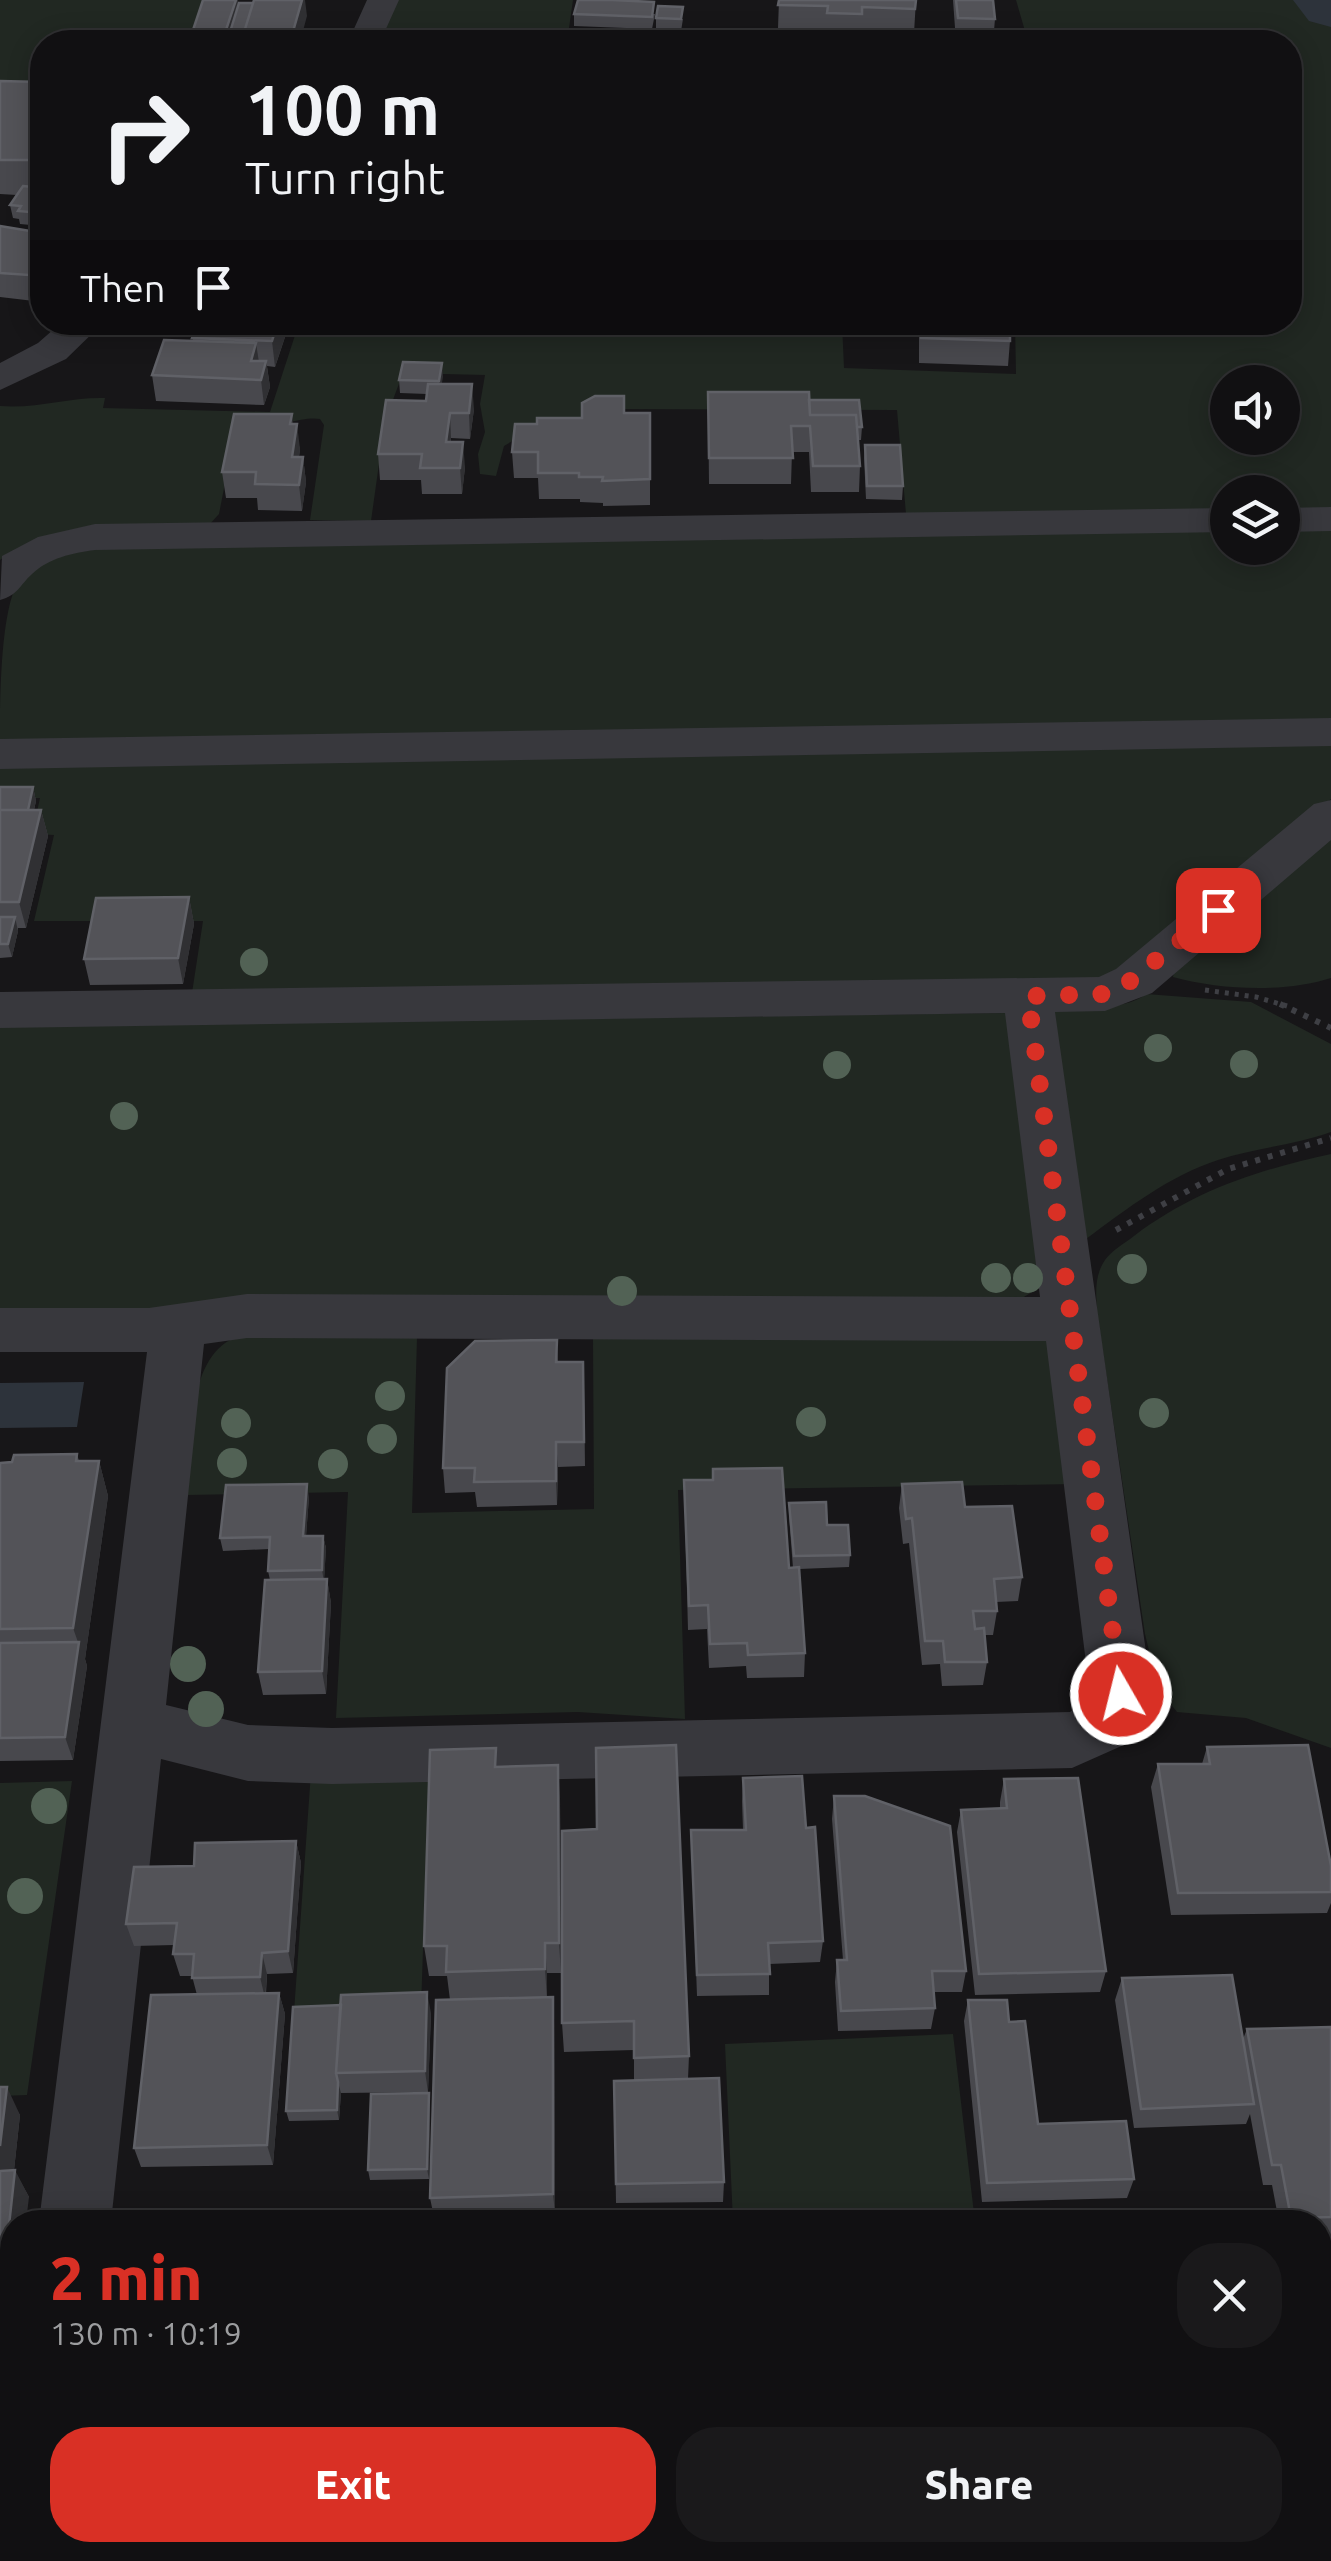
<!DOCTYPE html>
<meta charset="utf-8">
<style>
:root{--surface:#111012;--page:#1a191b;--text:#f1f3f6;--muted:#9c9d9f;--line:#303032;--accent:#d93025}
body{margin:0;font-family:Ubuntu,sans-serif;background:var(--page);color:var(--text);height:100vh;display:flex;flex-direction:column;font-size:38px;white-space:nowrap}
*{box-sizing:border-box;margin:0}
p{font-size:32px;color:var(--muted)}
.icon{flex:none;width:55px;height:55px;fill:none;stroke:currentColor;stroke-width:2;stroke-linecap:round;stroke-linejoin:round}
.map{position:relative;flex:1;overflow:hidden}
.side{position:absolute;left:0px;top:2210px;width:1332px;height:352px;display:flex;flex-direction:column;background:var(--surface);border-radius:40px 40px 0 0;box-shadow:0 5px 25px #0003,0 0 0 2px var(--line)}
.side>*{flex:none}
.top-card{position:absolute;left:30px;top:30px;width:1272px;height:305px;border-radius:40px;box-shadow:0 5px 25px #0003,0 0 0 2px var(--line);background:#111012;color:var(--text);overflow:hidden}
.fabs{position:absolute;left:1210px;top:365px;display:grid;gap:20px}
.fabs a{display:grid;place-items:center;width:90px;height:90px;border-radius:50%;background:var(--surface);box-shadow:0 5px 25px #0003,0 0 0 2px var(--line);font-size:50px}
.pin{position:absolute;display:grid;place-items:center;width:85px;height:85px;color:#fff;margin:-42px;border-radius:20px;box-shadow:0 5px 15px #0006}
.me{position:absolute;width:110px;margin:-55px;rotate:352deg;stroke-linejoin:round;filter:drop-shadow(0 0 8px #0008)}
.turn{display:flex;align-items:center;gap:35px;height:210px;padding:0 50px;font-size:45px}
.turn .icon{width:130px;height:130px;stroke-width:2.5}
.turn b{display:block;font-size:70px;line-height:85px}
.then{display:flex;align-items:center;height:95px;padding:0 50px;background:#0003;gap:20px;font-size:38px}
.round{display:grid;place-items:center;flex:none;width:105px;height:105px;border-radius:40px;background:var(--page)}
.head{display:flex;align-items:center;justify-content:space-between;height:170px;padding:0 50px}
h1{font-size:60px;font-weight:800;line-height:75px;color:var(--accent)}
.button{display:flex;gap:20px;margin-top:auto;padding:20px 50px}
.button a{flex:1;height:115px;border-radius:40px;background:var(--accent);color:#fff;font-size:40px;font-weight:800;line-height:115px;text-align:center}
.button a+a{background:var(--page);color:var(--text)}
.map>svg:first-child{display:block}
.green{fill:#212822;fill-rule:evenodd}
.water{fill:#2d333b}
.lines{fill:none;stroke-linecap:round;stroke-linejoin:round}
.river{fill:#2d333b;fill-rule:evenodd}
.path-far1{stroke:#3e3f44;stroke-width:5;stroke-dasharray:4 6;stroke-linecap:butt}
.path{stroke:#3e3f44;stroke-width:6;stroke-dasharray:5 8;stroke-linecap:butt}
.minor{fill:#38383d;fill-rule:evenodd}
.tree{fill:#526255}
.wall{fill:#48484d}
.shaded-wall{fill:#303033}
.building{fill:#535358;stroke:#606167;stroke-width:2.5}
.route{stroke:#d93025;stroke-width:18;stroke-dasharray:0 32.4}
</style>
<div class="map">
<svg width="1331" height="2561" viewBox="0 0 1331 2561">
<rect width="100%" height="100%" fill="#171618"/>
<path class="green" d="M 0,0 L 211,0 L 186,42 L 42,42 L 42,110 L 0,108 Z
M 394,0 L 573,0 L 567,42 L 374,42 L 379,26 Z
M 1016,0 L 1331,0 L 1331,512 L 1283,512 L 1282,492 L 1228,492 L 1227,512 L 906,514 L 897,410 L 601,409 L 559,431 L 519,437 L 504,446 L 496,476 L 480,474 L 478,454 L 485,432 L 480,404 L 485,375 L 403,373 L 385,421 L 371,521 L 310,520 L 324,425 L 320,419 C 303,415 256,432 234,437 L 219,514 L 209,525 L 6,555 L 0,560 L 0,406 C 37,409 69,397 105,398 L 103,408 L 270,412 L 299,323 L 842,323 L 844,368 L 1016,374 L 1015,323 L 1290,322 L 1290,42 L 1024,42 L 1027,38 ZM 1228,382 L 1282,382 L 1282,438 L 1228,438 Z
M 1331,527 L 1331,721 L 0,740 C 0,702 0,603 21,578 C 36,565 58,555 75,545 L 1227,528 L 1228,548 L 1282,548 L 1283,528 Z
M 1331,741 L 1331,799 L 1125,970 L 1106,978 L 192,993 L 203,921 L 34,921 L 54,835 L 32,834 L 40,798 L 0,798 L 0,767 Z
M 1331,837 L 1331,978 C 1284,993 1221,990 1173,977 L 1174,972 Z
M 1146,994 L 1251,1002 L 1331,1044 L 1331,1132 C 1295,1145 1255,1148 1218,1160 C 1169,1176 1128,1208 1086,1239 L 1051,1011 C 1082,1001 1120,1014 1146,994 Z
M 1006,1013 L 1041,1287 L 1022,1298 L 0,1310 L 0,1026 Z
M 1331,1154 L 1331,1748 L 1246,1718 L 1177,1712 L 1158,1688 L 1145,1634 L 1097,1312 C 1096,1294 1094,1276 1105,1260 C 1111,1251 1125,1243 1134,1236 C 1195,1190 1258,1170 1331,1154 Z
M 234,1338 L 417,1338 L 412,1513 L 594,1509 L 593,1338 L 1049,1340 L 1075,1484 L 678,1490 L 685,1719 L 578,1712 L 336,1718 L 348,1492 L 187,1495 C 192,1446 185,1360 234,1338 Z
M 429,1770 L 421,2009 L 294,2012 L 311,1772 Z
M 72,1781 L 27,2095 L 0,2096 L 0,1783 Z
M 953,2034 L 975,2222 L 733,2222 L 725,2044 Z
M 1320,2267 L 1331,2268 L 1331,2561 L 325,2561 L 327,2550 L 1320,2550 Z"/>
<path class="water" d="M 84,1382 L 77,1427 L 0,1428 L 0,1383 Z"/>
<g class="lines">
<path class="river" d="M 1293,0 L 1331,0 L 1331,27 L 1309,21 Z"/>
<path class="path-far1" d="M 1205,990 L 1256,997 L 1287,1006"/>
<path class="path" d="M 1280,1004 L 1331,1028
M 1116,1230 L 1228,1169 L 1331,1138"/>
<path class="minor" d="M 367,0 L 399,0 L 380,42 L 348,42 Z
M 62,322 L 104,322 L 66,359 L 0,390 L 0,363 L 38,343 Z
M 1331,507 L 1331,531 L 1282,532 L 1282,508 Z
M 1228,508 L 1228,532 L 95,550 C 72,553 49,558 32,574 C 19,586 18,595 0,600 L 2,556 L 38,537 L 95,524 Z
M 1331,718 L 1331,746 L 0,769 L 0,739 Z
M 1331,800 L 1331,840 L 1152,993 L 1105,1011 L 1055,1012 L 1152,1694 L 1126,1744 L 1072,1768 L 332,1784 L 248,1781 L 161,1759 L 111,2222 L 39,2222 L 147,1352 L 0,1352 L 0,1308 L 149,1308 L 247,1294 L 1040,1297 L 1005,1013 L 0,1028 L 0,992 L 1099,977 L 1116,969 L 1314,804 ZM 247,1338 L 1046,1341 L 1090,1695 L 1070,1712 L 332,1728 L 248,1725 L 166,1705 L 204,1344 Z
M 12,2308 L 12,2382 L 0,2386 L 0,2312 Z"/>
</g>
<g class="tree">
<circle cx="254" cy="962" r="14"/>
<circle cx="1158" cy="1048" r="14"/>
<circle cx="1244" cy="1064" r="14"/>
<circle cx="837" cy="1065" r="14"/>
<circle cx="124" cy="1116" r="14"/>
<circle cx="1132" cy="1269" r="15"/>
<circle cx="996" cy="1278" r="15"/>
<circle cx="1028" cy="1278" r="15"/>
<circle cx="622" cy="1291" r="15"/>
<circle cx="390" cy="1396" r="15"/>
<circle cx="1154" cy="1413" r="15"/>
<circle cx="811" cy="1422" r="15"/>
<circle cx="236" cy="1423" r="15"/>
<circle cx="382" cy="1439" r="15"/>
<circle cx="232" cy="1463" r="15"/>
<circle cx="333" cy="1464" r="15"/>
<circle cx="188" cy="1664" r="18"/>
<circle cx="206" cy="1709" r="18"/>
<circle cx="49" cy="1806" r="18"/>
<circle cx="25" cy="1896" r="18"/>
</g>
<path class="wall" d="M 779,0 L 916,0 L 914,33 L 861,31 L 860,38 L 826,37 L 826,30 L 778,28 Z
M 953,0 L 993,0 L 995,19 L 993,42 L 956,42 Z
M 574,14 L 655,14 L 652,29 L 574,26 Z
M 656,18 L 683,19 L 681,31 L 656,30 Z
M 0,81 L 42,82 L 42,226 L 20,224 L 19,219 L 13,218 L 10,205 L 17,195 L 0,194 Z
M 0,226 L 42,233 L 34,301 L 0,297 Z
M 191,322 L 290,322 L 275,367 L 267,366 L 270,387 L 264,405 L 156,401 L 152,375 L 193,341 Z
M 919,322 L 1010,322 L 1010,341 L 1008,366 L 919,363 Z
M 442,363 L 442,384 L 474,409 L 470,439 L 451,438 L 451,442 L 465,467 L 462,494 L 422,494 L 421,480 L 380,480 L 378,454 L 426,401 L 427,394 L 400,393 L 399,380 Z
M 708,392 L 809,400 L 862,427 L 861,440 L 858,440 L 860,466 L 859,492 L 811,492 L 809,452 L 792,452 L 791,484 L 709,484 Z
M 625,413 L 650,413 L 650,505 L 603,506 L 603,503 L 580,502 L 580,499 L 539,499 L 538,478 L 514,478 L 512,452 L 537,424 Z
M 293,424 L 300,449 L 299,457 L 303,457 L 306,482 L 302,511 L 258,510 L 257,498 L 226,498 L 222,472 Z
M 865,445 L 903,486 L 902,500 L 866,499 L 864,458 Z
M 0,787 L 33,787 L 36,801 L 34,810 L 41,810 L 48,836 L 26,928 L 18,928 L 18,931 L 12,957 L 0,958 L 0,959 Z
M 189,897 L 194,924 L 183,984 L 90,985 L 84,959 Z
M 557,1340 L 558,1362 L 584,1387 L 585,1466 L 558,1467 L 557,1505 L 477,1507 L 475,1492 L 445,1493 L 443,1468 Z
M 77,1454 L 79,1461 L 99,1461 L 108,1496 L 85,1659 L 87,1666 L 73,1760 L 0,1761 L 0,1463 Z
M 684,1480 L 789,1568 L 793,1568 L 789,1516 L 789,1503 L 827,1525 L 850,1555 L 849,1567 L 799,1569 L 805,1653 L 804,1677 L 747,1678 L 746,1666 L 709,1668 L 707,1629 L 688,1630 Z
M 902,1484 L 965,1507 L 1022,1577 L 1018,1601 L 996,1602 L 997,1611 L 993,1635 L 984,1635 L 987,1662 L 983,1685 L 942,1686 L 940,1664 L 922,1665 L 909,1543 L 903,1544 L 899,1508 Z
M 309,1497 L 306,1536 L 323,1536 L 326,1548 L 324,1579 L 327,1579 L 331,1603 L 326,1694 L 263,1695 L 258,1672 L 270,1580 L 268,1571 L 269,1549 L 223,1551 L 220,1538 Z
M 1207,1747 L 1331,1866 L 1331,1903 L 1327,1913 L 1171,1915 L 1151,1787 L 1158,1764 L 1202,1764 Z
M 498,1767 L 560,1797 L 561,1973 L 547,1973 L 547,1997 L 554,2018 L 555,2213 L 434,2217 L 430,2198 L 450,2000 L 447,1976 L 429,1976 L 424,1946 Z
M 743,1778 L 806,1828 L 823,1941 L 820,1962 L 769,1964 L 769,1995 L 697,1996 L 691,1830 L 743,1830 L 742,1801 Z
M 1004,1779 L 1106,1971 L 1100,1992 L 975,1995 L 957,1832 L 961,1810 L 1000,1808 L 1000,1802 Z
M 834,1796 L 966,1971 L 962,1992 L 934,1992 L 935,2008 L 931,2029 L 838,2031 L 835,1982 L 837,1960 L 843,1960 L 832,1819 Z
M 562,1831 L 689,2056 L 688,2079 L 724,2182 L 723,2202 L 616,2203 L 614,2081 L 634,2081 L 634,2050 L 564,2052 L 562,2023 Z
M 296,1841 L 301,1863 L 293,1973 L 267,1974 L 266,1994 L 279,1993 L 285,2014 L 273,2165 L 141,2167 L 134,2148 L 197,1995 L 192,1976 L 180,1976 L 173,1954 L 174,1945 L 134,1946 L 126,1924 L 194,1866 Z
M 1122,1978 L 1243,2039 L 1247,2029 L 1331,2027 L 1331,2236 L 1320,2236 L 1320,2222 L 1279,2222 L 1272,2185 L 1263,2185 L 1250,2114 L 1246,2124 L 1134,2128 L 1115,2000 Z
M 968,2000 L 1009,2022 L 1038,2124 L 1134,2179 L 1127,2198 L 982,2202 L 964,2021 Z
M 293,2007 L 431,2013 L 428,2092 L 341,2093 L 339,2120 L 289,2121 L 286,2111 Z
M 0,2087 L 20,2115 L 14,2170 L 29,2197 L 12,2222 L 12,2315 L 0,2316 Z
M 430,2103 L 429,2179 L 370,2180 L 368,2170 Z
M 12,2550 L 144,2550 L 143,2561 L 0,2561 Z"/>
<path class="shaded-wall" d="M 236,0 L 238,0 L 240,18 L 233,42 L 222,42 Z
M 302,0 L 305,0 L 307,16 L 300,42 L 290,42 Z
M 42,234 L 42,287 L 34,301 L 29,275 L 31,251 Z
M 278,322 L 290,322 L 275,367 L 272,341 Z
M 256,343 L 260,369 L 251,361 Z
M 266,361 L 270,387 L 264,405 L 261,380 Z
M 442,363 L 443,377 L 440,394 L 439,381 Z
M 472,384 L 474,409 L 470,439 L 469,413 Z
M 450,413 L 451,438 L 448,467 L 446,442 Z
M 292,414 L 295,438 L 297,424 L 300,449 L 295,483 L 290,424 Z
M 463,442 L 465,467 L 462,494 L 460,468 Z
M 303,457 L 306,482 L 302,511 L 299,485 Z
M 33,787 L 36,801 L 29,830 L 26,816 Z
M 41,810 L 48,836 L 26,928 L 19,902 Z
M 189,897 L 194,924 L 183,984 L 178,958 Z
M 15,917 L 18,931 L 12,957 L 8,944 Z
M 556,1442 L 558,1467 L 557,1505 L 556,1481 Z
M 99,1461 L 108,1496 L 85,1659 L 87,1666 L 73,1760 L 65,1737 L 79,1645 L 73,1628 Z
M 307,1484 L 309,1497 L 305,1549 L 303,1536 Z
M 323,1536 L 326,1548 L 324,1582 L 322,1570 Z
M 327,1579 L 331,1603 L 326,1694 L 322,1671 Z
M 558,1765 L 560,1797 L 561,1973 L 559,1943 Z
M 296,1841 L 301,1863 L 293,1973 L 288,1951 Z
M 545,1943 L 547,1973 L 547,1999 L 545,1969 Z
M 262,1953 L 267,1974 L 265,1998 L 260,1977 Z
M 427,1992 L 431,2013 L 428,2092 L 425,2071 Z
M 279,1993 L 285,2014 L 273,2165 L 267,2145 Z
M 553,1997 L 554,2018 L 555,2213 L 553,2194 Z
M 338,2082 L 341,2093 L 339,2120 L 337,2110 Z
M 7,2087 L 20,2115 L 11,2198 L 0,2176 L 0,2146 Z
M 429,2093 L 430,2103 L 429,2179 L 427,2169 Z
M 15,2170 L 29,2197 L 26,2222 L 12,2222 L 12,2308 L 2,2290 Z
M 51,2550 L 52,2550 L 60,2561 L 49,2561 Z
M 132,2550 L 144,2550 L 143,2561 L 138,2561 Z
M 299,2550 L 306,2550 L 305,2561 L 298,2561 Z"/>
<path class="building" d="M 203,0 L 236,0 L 222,42 L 189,42 Z
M 254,0 L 302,0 L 290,42 L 241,42 Z
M 578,0 L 612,0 L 654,2 L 652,17 L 574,14 Z
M 779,0 L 916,0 L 915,9 L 862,7 L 862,14 L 827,13 L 828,6 L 778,5 Z
M 956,0 L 993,0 L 995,19 L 958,18 Z
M 239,3 L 253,3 L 241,42 L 227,42 Z
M 658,6 L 683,7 L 681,19 L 656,18 Z
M 0,81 L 42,82 L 42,160 L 0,160 Z
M 23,186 L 42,188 L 42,211 L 41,213 L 18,211 L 21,206 L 10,205 Z
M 0,226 L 42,233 L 31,251 L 42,253 L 42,255 L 29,275 L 0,273 Z
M 198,322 L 278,322 L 272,341 L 192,338 Z
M 921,322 L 1010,322 L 1010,341 L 921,338 Z
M 164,340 L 256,343 L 251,361 L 266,361 L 261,380 L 152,375 Z
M 403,362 L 442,363 L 439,381 L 399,380 Z
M 428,384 L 472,384 L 469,413 L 450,413 L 446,442 L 463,442 L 460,468 L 420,468 L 422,454 L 378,454 L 386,400 L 426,401 Z
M 708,392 L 809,392 L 810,415 L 856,415 L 860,466 L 813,466 L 810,426 L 791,426 L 793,458 L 709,458 Z
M 595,396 L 624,396 L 624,413 L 650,413 L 650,479 L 602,481 L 603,477 L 579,477 L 579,473 L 538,473 L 538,452 L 512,452 L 515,424 L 537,424 L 537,418 L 582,418 L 582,403 Z
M 809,400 L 859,400 L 862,427 L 857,427 L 856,415 L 810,415 Z
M 234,414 L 292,414 L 290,424 L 297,424 L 292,457 L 303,457 L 299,485 L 255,484 L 256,472 L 222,472 Z
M 865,445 L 900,445 L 903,486 L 867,486 Z
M 0,787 L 33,787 L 28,810 L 0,810 Z
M 0,810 L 41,810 L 19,902 L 0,902 Z
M 189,897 L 178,958 L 84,959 L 96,898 Z
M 0,917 L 15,917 L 8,944 L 0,944 Z
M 557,1340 L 556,1362 L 583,1362 L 584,1442 L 556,1442 L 556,1481 L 474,1482 L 475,1468 L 443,1468 L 447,1368 L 475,1341 Z
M 77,1454 L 76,1461 L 99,1461 L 73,1628 L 0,1629 L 0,1463 L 12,1462 L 14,1455 Z
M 782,1468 L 789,1568 L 799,1567 L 805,1653 L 748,1655 L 747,1643 L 710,1644 L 708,1605 L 689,1606 L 684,1480 L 713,1480 L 713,1469 Z
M 962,1482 L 965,1507 L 1012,1506 L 1022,1577 L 994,1579 L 997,1611 L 973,1611 L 975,1629 L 984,1628 L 987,1662 L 945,1662 L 943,1641 L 925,1641 L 912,1518 L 906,1519 L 902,1484 Z
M 307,1484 L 303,1536 L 323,1536 L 322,1570 L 268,1571 L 270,1537 L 220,1538 L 226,1485 Z
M 826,1502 L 827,1525 L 848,1525 L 850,1555 L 794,1556 L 789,1503 Z
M 327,1579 L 322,1671 L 258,1672 L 265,1580 Z
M 79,1642 L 65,1737 L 0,1738 L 0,1643 Z
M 676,1745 L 689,2056 L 634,2058 L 634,2021 L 562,2023 L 562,1831 L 597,1829 L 596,1748 Z
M 1308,1745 L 1331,1866 L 1331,1892 L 1178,1893 L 1158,1764 L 1210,1764 L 1207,1747 Z
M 496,1748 L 495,1767 L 558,1765 L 559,1943 L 545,1943 L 545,1969 L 446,1972 L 447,1946 L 424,1946 L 430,1750 Z
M 802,1776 L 806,1828 L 815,1827 L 823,1941 L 768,1943 L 770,1974 L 697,1975 L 691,1830 L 746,1830 L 743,1778 Z
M 1078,1778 L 1106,1971 L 979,1974 L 961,1810 L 1007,1808 L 1004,1779 Z
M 834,1796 L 865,1796 L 950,1826 L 966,1971 L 932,1971 L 935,2008 L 841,2011 L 837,1960 L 847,1960 Z
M 296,1841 L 288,1951 L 262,1953 L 260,1977 L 192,1978 L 194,1954 L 173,1954 L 177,1923 L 126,1924 L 134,1867 L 194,1866 L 195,1843 Z
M 1232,1975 L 1254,2104 L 1141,2109 L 1122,1978 Z
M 427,1992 L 425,2071 L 336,2073 L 341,1995 Z
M 279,1993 L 267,2145 L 134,2148 L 151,1995 Z
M 553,1997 L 553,2194 L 430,2198 L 436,2000 Z
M 968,2000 L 1007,2000 L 1009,2022 L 1025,2021 L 1038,2124 L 1126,2121 L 1134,2179 L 987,2183 Z
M 341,2005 L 336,2073 L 338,2082 L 337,2110 L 286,2111 L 293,2007 Z
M 1331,2027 L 1331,2217 L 1291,2218 L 1281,2165 L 1272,2165 L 1247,2029 Z
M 719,2078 L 724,2182 L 616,2184 L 614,2081 Z
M 0,2087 L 7,2087 L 0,2146 Z
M 429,2093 L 427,2169 L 368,2170 L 371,2094 Z
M 15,2170 L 2,2290 L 0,2290 L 0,2171 Z
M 0,2396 L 12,2396 L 12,2550 L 51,2550 L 49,2561 L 0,2561 Z
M 211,2550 L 299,2550 L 298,2561 L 210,2561 Z"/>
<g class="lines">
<path class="route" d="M 1121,1694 L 1028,996 L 1105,994 L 1119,990 L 1218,910"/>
</g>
</svg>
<div class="fabs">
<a><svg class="icon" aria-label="sound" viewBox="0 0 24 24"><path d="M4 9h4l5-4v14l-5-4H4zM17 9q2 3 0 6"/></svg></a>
<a><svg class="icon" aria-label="layers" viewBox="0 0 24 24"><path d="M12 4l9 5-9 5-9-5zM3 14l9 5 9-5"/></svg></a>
</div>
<div class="pin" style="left:1218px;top:910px;background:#d93025"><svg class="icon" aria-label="arrive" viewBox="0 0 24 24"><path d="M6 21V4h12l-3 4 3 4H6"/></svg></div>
<svg class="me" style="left:1121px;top:1694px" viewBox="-20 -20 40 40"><circle r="17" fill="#d93025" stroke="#fff" stroke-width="3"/><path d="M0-11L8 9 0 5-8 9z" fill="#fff"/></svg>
<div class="top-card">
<div class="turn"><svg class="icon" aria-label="right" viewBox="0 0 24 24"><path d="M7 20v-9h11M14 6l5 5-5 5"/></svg><div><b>100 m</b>Turn right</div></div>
<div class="then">Then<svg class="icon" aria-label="arrive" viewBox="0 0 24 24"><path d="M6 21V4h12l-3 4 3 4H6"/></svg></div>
</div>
<section class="side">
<div class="head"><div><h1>2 min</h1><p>130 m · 10:19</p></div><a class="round"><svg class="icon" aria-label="close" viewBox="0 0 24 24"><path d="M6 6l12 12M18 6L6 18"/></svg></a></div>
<div class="button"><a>Exit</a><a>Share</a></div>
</section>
</div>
